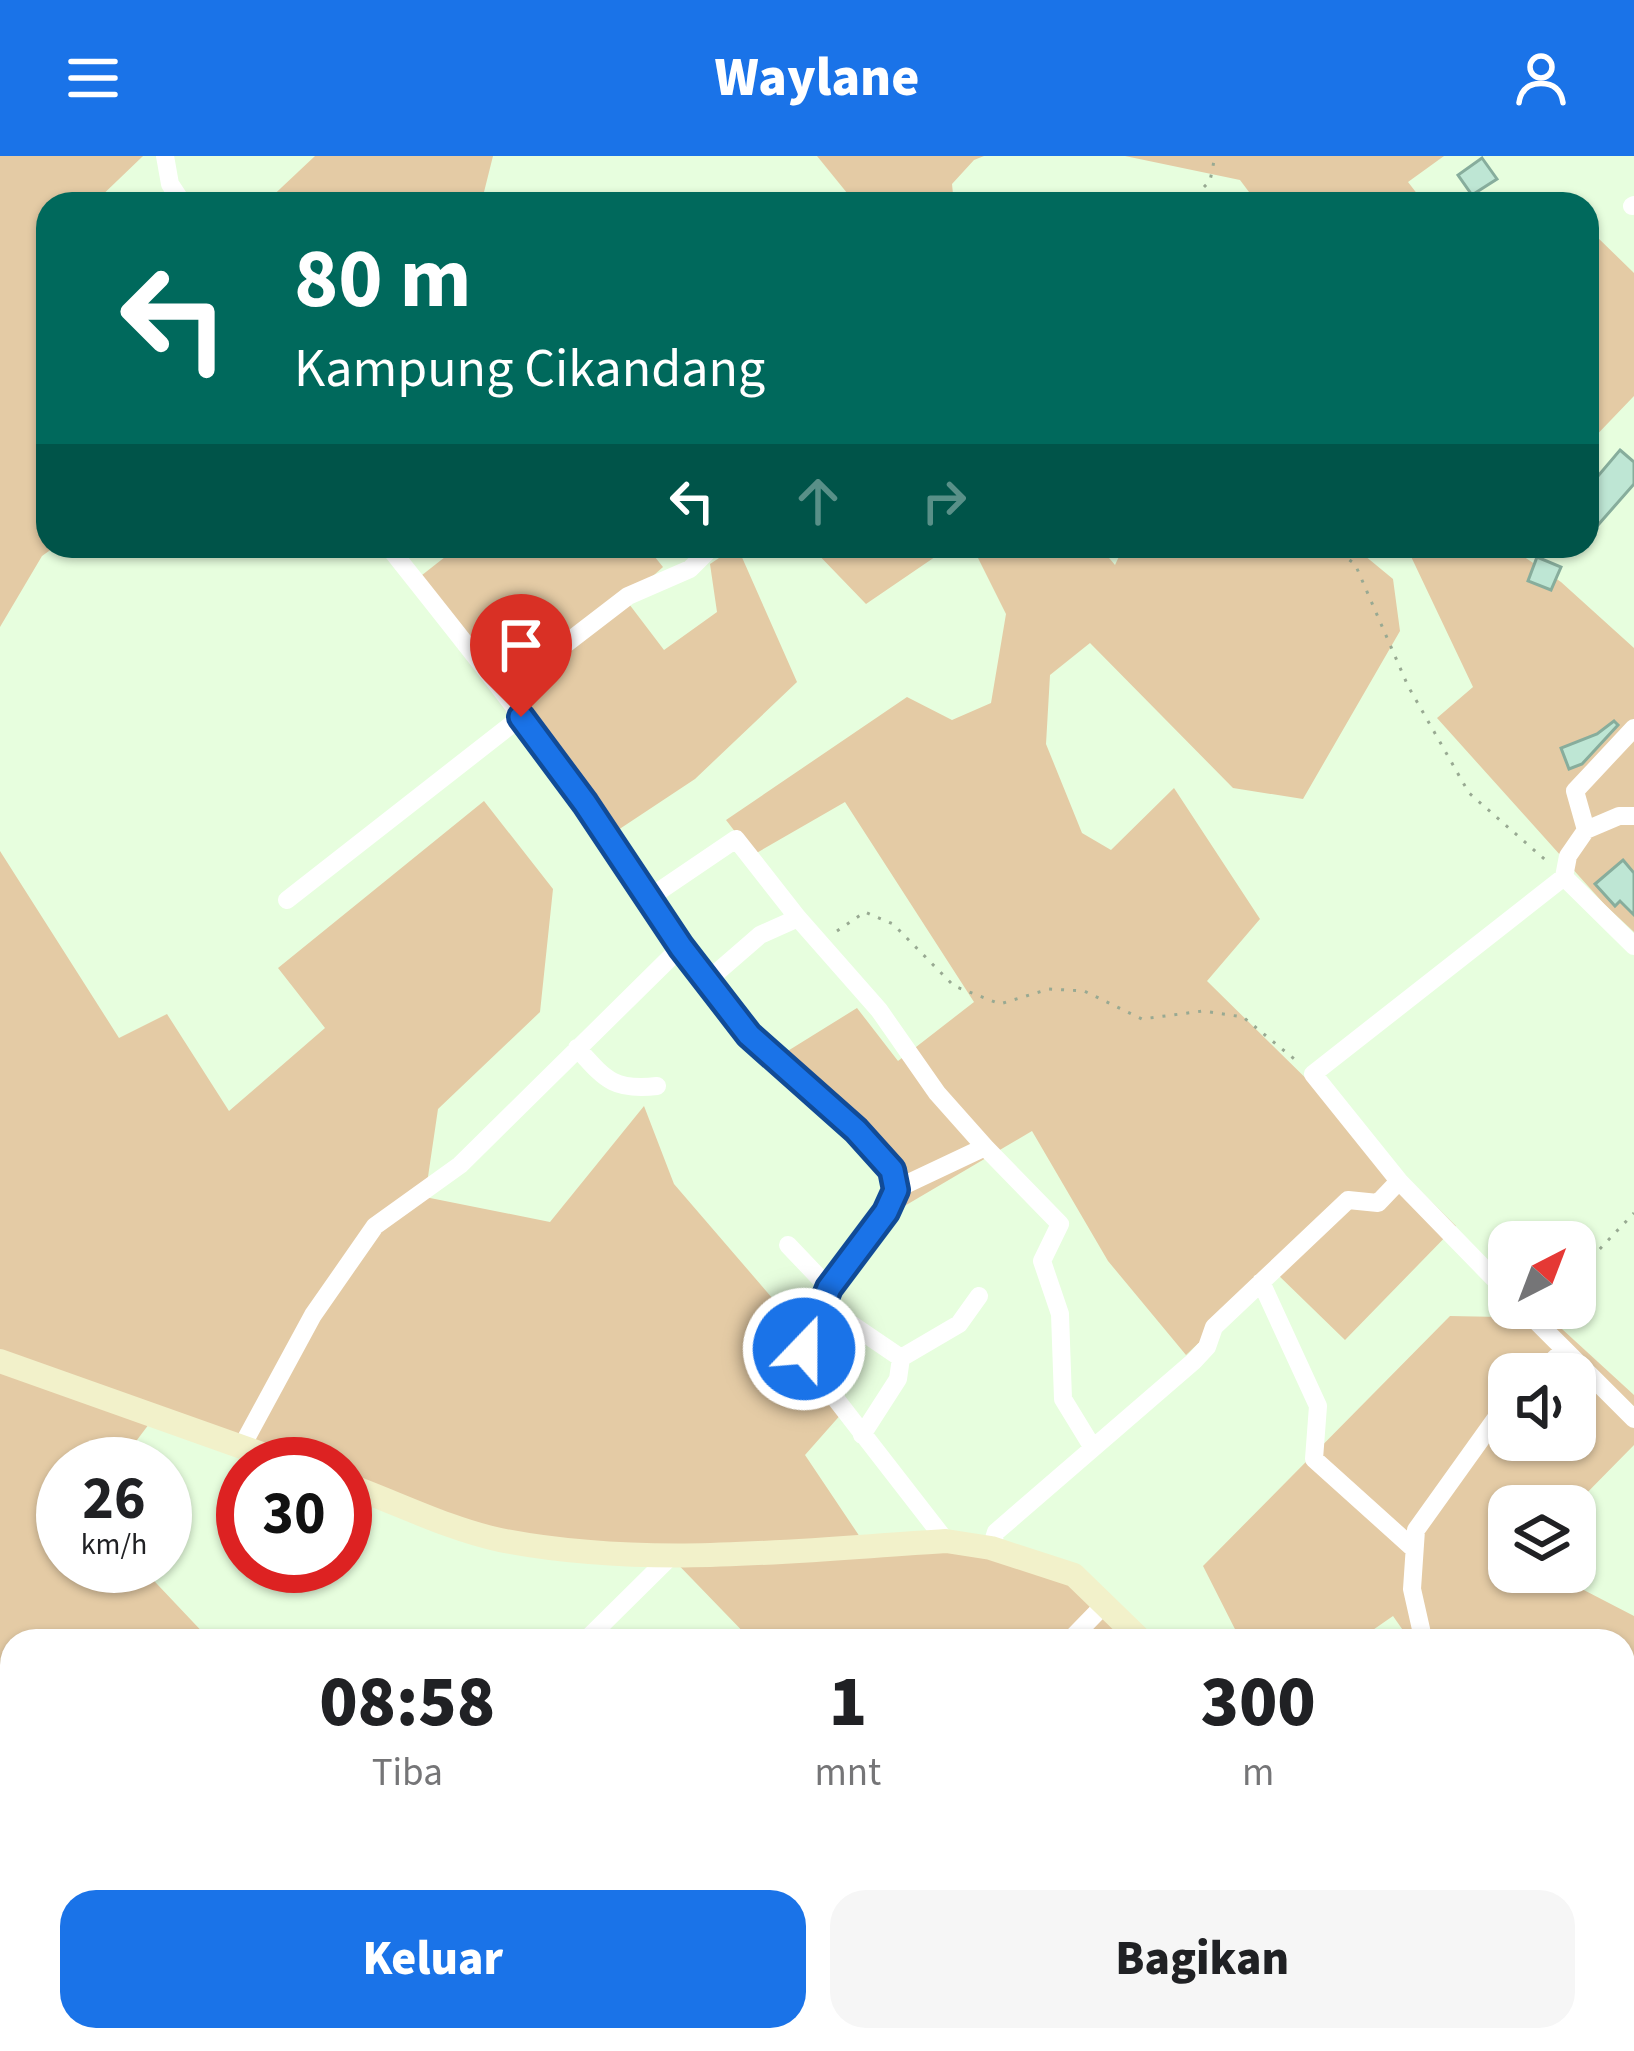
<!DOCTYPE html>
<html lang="id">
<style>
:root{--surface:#fff;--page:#f6f6f6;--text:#202124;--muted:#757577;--accent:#1a73e8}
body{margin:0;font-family:"Source Sans 3",sans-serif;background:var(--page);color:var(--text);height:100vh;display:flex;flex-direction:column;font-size:45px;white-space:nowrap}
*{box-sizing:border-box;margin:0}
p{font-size:39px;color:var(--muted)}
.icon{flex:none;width:66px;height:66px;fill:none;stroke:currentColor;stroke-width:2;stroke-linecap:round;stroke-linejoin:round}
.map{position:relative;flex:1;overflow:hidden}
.details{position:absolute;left:0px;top:1473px;width:1635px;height:423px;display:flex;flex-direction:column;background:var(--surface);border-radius:36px 36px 0 0;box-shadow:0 3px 9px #0004}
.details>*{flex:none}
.guide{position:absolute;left:36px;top:36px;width:1563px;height:366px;border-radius:36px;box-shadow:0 3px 9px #0004;background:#00695c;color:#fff;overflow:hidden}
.needle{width:78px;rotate:42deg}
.controls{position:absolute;left:1488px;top:1065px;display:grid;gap:24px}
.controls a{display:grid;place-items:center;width:108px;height:108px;border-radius:24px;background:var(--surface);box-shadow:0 3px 9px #0004;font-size:60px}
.speed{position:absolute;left:36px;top:1281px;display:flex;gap:24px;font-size:60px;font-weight:700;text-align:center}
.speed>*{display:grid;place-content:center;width:156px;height:156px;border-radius:50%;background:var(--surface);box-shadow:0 3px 9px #0004;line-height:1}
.speed small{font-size:30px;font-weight:400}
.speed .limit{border:18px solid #d22;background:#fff;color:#111}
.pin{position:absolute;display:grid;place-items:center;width:102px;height:102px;color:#fff;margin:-123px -51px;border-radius:50% 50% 50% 0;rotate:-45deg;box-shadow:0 0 12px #0007}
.pin .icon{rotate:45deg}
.me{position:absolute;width:132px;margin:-66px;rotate:22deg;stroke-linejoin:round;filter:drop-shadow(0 0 9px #0008)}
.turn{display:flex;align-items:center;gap:42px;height:252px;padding:0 60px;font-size:54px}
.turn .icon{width:156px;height:156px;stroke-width:2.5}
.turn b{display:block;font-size:84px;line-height:102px}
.lanes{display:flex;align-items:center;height:114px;padding:0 60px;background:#0003;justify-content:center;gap:60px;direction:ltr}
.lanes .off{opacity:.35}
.eta{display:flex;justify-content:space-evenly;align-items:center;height:204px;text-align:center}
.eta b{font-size:72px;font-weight:800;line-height:84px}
.primary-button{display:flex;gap:24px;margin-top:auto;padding:24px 60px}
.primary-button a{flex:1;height:138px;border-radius:36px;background:var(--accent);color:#fff;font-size:48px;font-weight:800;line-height:138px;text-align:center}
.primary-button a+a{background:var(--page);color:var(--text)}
header{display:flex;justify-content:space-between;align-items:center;height:156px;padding:0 60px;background:var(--accent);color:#fff;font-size:54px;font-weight:800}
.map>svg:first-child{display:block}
.green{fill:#e4cba5;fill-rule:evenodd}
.building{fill:#bee6d4;stroke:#87ad9c;stroke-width:3}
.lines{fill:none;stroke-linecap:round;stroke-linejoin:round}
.path{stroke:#98a992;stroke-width:3;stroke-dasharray:3 9;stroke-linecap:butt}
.street{stroke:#fff;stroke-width:18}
.secondary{stroke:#f2f1ca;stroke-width:24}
.route-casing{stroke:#114b97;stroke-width:30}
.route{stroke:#1a73e8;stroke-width:21}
</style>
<header><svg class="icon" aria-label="menu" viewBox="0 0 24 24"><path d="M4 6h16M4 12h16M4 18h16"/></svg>Waylane<svg class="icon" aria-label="person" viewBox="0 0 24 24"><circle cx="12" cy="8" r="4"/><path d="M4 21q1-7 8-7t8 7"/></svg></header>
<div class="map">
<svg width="1634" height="1895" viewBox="0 0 1634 1895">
<rect width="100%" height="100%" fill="#e7fede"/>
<path class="green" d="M 0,0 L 143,0 L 93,48 L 48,48 L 48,390 L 56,390 L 42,400 L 0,471 Z
M 315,0 L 493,0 L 481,48 L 264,48 Z
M 817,0 L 984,0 L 974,4 L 952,28 L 954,48 L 856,48 Z
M 1125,0 L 1444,0 L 1408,26 L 1425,48 L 1258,48 L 1240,24 Z
M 1594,78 L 1634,117 L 1634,240 L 1587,289 L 1587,83 Z
M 459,390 L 646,390 L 663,411 L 626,444 L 664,494 L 717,456 L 710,408 L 737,390 L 797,526 L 695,623 L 615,676 L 417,423 Z
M 810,390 L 951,390 L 866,448 Z
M 972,390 L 1099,390 L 1115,409 L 1124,390 L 1353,390 L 1393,423 L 1400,475 L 1303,643 L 1233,632 L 1090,487 L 1050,519 L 1046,588 L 1082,677 L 1111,694 L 1174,632 L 1260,763 L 1207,825 L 1456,1070 L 1345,1184 L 1274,1115 L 1186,1199 L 1108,1105 L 1032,975 L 896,1055 L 855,965 L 778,901 L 857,852 L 898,905 L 974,846 L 845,646 L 753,699 L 726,664 L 907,541 L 952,564 L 991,547 L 1006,458 Z
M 1406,390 L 1508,390 L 1561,426 L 1634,492 L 1634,776 L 1605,749 L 1437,562 L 1473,531 Z
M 484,645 L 553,733 L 540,856 L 438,953 L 425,1041 L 550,1066 L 644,950 L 674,1028 L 792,1165 L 843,1256 L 805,1299 L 860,1381 L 1075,1417 L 1145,1485 L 752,1485 L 665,1395 L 485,1381 L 345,1336 L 345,1308 L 276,1308 L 155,1260 L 119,1308 L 63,1308 L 63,1410 L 140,1410 L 210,1484 L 12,1485 L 12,1679 L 0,1691 L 0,695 L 119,882 L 167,858 L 229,955 L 325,872 L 278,812 Z
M 1450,1160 L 1550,1162 L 1634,1239 L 1634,1289 L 1574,1350 L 1509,1350 L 1509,1416 L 1549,1416 L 1634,1460 L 1634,1620 L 1623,1632 L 1623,1485 L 1403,1485 L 1407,1480 L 1393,1460 L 1357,1485 L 1241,1485 L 1203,1410 ZM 1509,1218 L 1575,1218 L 1575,1284 L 1509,1284 Z
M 325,1884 L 520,1884 L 516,1888 L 521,1895 L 330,1895 Z
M 801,1884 L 1559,1884 L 1571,1895 L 785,1895 Z"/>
<path class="building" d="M 1482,2 L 1497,23 L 1472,39 L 1458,19 Z
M 1620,294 L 1634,306 L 1634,328 L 1598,369 L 1595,366 L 1587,376 L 1587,333 Z
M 1537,401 L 1561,411 L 1551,434 L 1528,425 Z
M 1614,565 L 1618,569 L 1582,608 L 1569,613 L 1561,592 L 1597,578 Z
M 1623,704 L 1634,717 L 1634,759 L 1620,745 L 1615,750 L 1595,728 Z"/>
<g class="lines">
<path class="path" d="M 1187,48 L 1210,25 L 1215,0
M 1330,390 L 1355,408 L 1408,530 L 1469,637 L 1550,708
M 837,775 L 865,756 L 893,768 L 954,830 L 1000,848 L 1049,833 L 1084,835 L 1142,863 L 1203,855 L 1243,861 L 1298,906
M 1575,1119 L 1634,1057
M 913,1895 L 916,1884"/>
<path class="street" d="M 165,0 L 170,28 L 183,48
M 1632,50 L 1634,49
M 388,390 C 456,476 525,561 587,651 C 640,727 686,814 751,880 C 780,910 893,992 895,1029 C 897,1056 848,1104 832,1127 C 820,1145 809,1172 804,1193 L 811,1211 L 946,1385
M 503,536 L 628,440 L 690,413 L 713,390
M 1586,674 L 1619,660 L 1634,660
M 1564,721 L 1634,790
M 649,742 L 736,683 L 798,762 L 879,854 L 937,937 L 985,991
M 287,744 L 521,561
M 707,825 L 760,779 L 798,762
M 577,892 C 605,923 613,935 657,930
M 896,1033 L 985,991 L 1060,1068 L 1042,1105 L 1060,1158 L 1063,1243 L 1093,1292
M 788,1089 L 829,1132
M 1261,1126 L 1318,1250 L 1314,1303 L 1414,1393
M 1509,1138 L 1399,1025 L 1313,918 L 1564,721 L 1568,700 L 1586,674 L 1575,635 L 1634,572
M 823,1149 L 901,1202
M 1523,1152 L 1634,1263
M 1538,1218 L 1564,1194
M 862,1279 L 898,1223 L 901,1202 L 959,1168 L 979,1140
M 242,1290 L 313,1159 L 375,1070 L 460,1009 L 681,791
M 991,1392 L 996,1376 L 1194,1205 L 1207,1191 L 1214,1171 L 1348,1044 L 1378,1047 L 1399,1025
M 585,1485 L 670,1401
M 1069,1485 L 1104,1449
M 1420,1485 L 1423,1482 L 1412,1433 L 1416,1374 L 1509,1244
M 0,1834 L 12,1832
M 73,1884 L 83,1895
M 323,1884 L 325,1895
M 1103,1884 L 1112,1895
M 111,1895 L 124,1884
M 1365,1895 L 1378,1884"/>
<path class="secondary" d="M 0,1205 L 290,1308
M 345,1328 C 395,1346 448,1373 500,1384 C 647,1413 798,1394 946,1385 L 991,1392 L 1074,1419 L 1142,1485
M 1561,1884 L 1572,1895"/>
</g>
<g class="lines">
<g class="route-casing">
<path id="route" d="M 521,561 L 585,647 L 681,791 L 749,879 L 856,974 L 892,1014 L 896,1034 L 886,1056 L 829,1132 L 804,1193"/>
</g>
<use href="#route" class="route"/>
</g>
</svg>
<div class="controls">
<a><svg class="needle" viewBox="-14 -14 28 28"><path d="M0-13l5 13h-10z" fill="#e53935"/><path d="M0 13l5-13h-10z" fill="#757577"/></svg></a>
<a><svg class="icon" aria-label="sound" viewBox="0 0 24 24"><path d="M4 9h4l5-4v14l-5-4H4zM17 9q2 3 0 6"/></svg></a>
<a><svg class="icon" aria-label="layers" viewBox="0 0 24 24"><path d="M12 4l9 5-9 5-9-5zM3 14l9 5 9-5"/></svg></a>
</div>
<div class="speed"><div>26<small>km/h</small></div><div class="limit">30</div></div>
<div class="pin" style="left:521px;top:561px;background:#d93025"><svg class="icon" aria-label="arrive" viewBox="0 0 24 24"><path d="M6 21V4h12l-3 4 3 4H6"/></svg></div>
<svg class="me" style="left:804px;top:1193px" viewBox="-20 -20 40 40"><circle r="17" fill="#1a73e8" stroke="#fff" stroke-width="3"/><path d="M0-11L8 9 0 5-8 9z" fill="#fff"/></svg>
<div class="guide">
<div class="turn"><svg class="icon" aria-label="left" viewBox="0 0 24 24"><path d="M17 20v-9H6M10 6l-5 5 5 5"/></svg><div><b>80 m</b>Kampung Cikandang</div></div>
<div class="lanes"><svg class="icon" aria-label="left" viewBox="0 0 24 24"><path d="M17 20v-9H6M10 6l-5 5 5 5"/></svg><svg class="icon off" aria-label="ahead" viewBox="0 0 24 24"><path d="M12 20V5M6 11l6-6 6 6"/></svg><svg class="icon off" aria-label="right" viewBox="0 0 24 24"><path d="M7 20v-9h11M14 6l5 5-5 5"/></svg></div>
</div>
<section class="details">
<div class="eta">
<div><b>08:58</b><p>Tiba</p></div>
<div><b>1</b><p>mnt</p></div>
<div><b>300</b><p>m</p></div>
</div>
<div class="primary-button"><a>Keluar</a><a>Bagikan</a></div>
</section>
</div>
